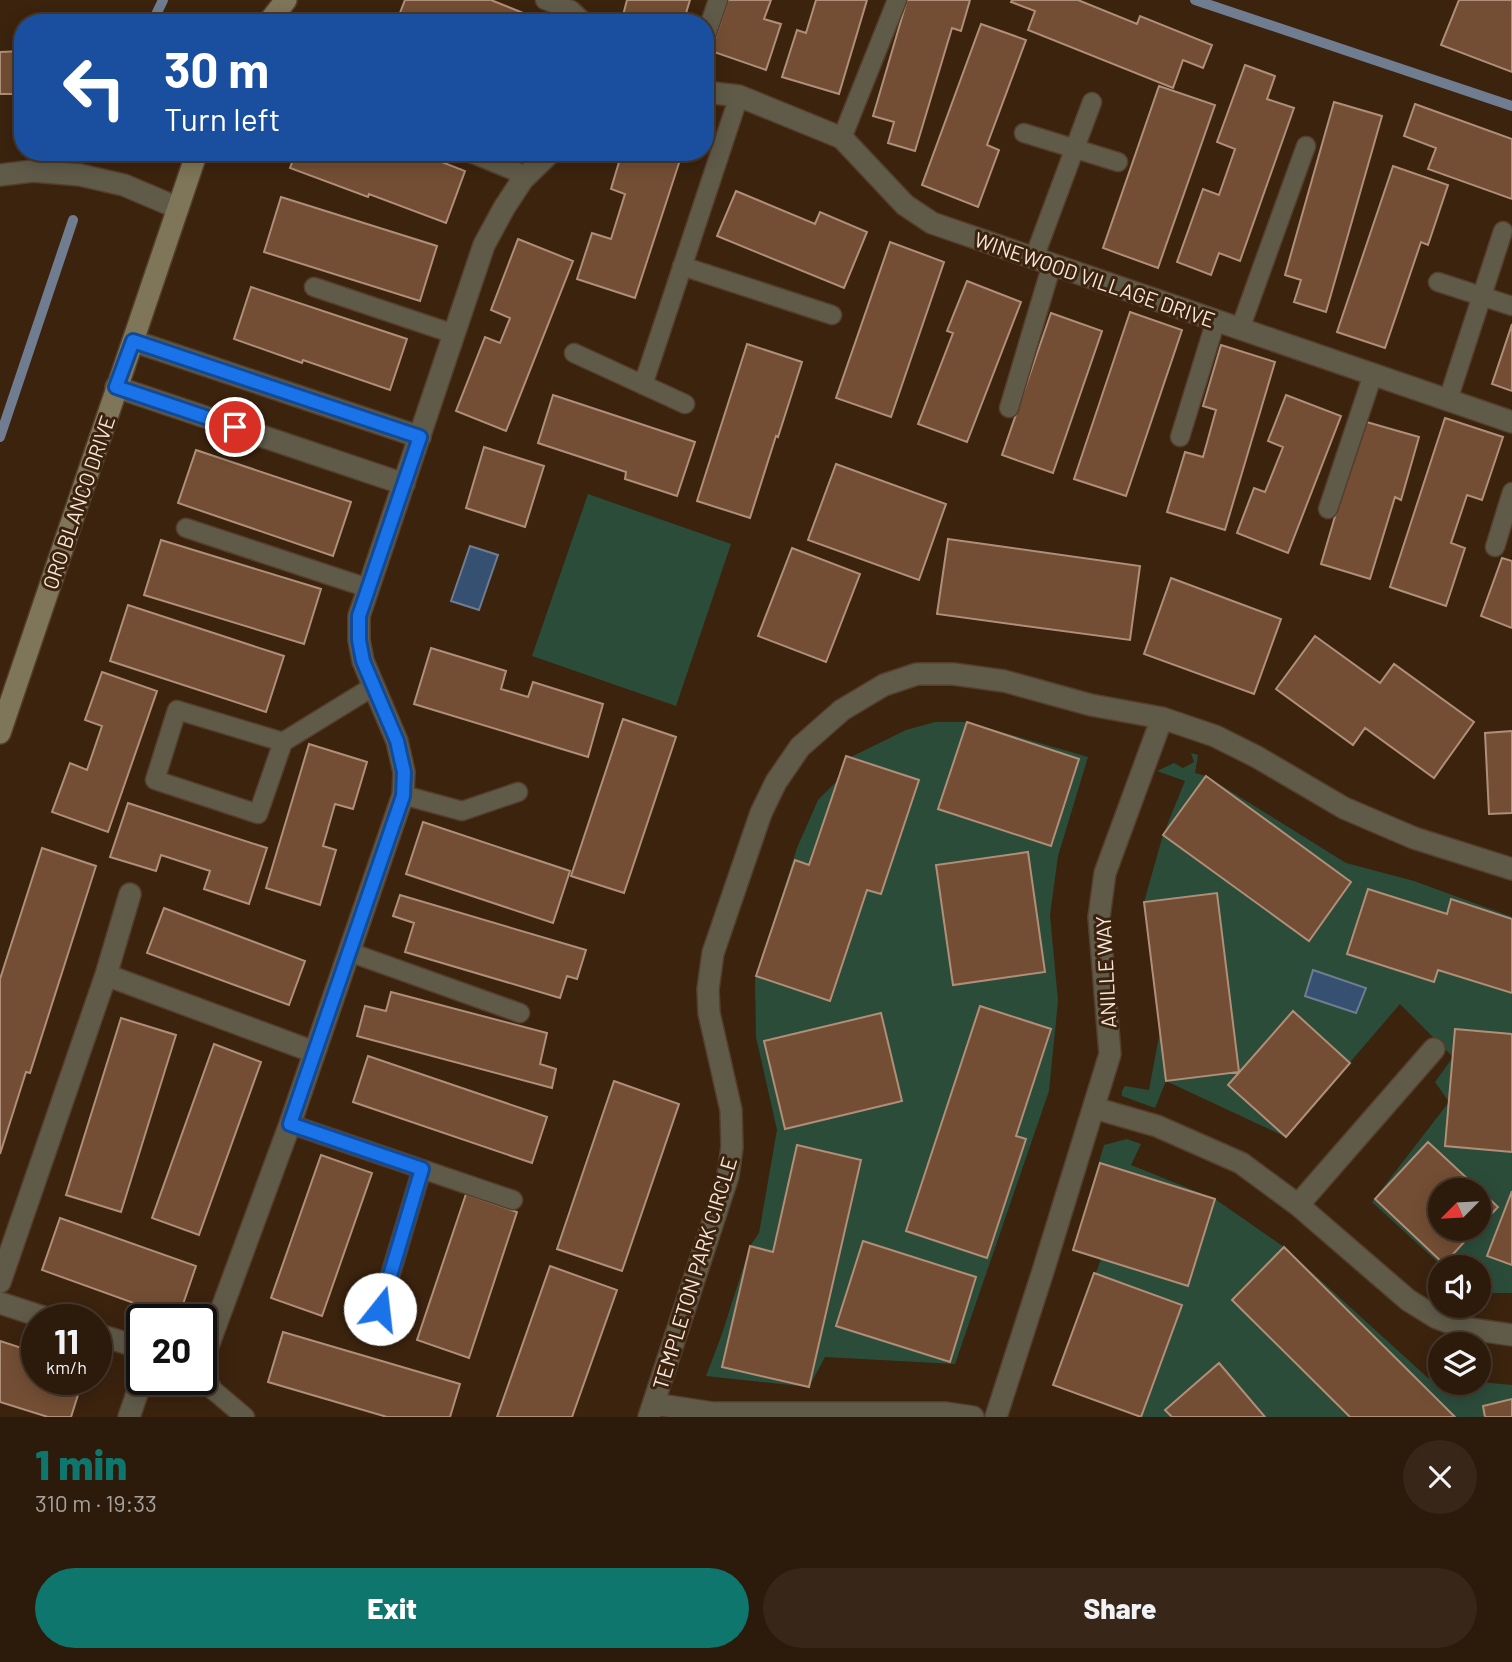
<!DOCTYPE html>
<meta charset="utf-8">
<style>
:root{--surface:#2c1a0a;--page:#382718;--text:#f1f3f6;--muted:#a6a19c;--line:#48382b;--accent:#0f766e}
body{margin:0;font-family:Barlow,sans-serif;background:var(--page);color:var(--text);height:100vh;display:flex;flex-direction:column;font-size:26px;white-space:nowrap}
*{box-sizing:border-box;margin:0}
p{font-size:23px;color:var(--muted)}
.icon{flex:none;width:38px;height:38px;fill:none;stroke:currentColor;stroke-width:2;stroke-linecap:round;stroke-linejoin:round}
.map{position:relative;height:1417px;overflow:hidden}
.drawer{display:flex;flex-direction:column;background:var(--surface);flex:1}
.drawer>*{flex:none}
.top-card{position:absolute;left:14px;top:14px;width:700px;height:147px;border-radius:28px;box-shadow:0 4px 18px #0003,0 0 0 2px var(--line);background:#1a4fa0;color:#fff;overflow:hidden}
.needle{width:46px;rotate:246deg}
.tools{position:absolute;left:1428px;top:1178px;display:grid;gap:14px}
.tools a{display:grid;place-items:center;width:63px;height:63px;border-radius:50%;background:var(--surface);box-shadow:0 4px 18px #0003,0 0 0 2px var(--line);font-size:35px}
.speed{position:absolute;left:21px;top:1304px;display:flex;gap:14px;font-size:35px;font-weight:700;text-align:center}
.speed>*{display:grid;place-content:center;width:91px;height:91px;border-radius:50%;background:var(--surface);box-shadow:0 4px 18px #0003,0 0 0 2px var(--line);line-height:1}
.speed small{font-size:18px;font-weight:400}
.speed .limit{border:4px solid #111;border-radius:10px;background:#fff;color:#111}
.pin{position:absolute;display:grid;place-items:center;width:60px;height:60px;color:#fff;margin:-30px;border:4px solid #fff;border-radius:50%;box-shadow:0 2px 7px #0007}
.me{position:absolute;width:77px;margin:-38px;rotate:16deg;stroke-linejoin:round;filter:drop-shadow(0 0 5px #0008)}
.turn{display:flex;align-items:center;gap:24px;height:147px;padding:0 35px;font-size:32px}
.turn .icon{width:91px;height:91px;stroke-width:2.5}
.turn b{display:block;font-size:49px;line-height:60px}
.round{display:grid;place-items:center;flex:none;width:74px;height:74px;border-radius:37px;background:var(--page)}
.head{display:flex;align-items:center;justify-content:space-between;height:119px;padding:0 35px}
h1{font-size:42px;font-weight:800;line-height:52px;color:var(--accent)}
.primary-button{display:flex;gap:14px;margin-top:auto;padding:14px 35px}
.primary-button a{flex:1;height:80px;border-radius:42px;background:var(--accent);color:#fff;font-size:28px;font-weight:800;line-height:80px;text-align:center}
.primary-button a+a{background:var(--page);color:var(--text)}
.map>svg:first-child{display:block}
.green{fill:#2c4c3a;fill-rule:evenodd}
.water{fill:#365071;stroke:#707d90;stroke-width:2}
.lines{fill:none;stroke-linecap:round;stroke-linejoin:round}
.stream{stroke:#707d90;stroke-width:10}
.building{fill:#734e34;stroke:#af8f79;stroke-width:2}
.lane-casing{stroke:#553e2b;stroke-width:21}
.street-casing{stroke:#553e2b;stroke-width:24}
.secondary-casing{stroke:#553e2b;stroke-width:24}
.lane{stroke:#605b49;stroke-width:18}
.street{stroke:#605b49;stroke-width:21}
.secondary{stroke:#7f7659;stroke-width:21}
.route-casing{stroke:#114b97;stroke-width:18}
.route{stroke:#1a73e8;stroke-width:12}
.labels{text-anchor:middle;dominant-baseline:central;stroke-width:6;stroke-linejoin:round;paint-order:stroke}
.street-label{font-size:21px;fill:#f7e6da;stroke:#3b230e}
</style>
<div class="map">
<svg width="1512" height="1417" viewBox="0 0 1512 1417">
<rect width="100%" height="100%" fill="#3b230e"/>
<path class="green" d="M 588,494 L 731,544 L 676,706 L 532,656 Z
M 935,722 L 967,722 L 1088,757 L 1058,856 L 1050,915 L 1058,1001 L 1049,1091 L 955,1364 L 825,1357 L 809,1387 L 706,1376 L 722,1334 L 750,1246 L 759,1233 L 777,1130 L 756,1037 L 755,980 L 797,848 L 818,800 L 838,780 L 851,757 L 906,730 Z
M 1191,753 L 1198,755 L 1195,773 L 1206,776 L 1346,863 L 1414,881 L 1512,917 L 1512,1293 L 1479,1293 L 1479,1267 L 1443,1267 L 1372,1202 L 1449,1102 L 1435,1082 L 1453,1057 L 1400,1004 L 1286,1137 L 1166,1081 L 1155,1108 L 1122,1096 L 1122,1091 L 1125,1086 L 1149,1090 L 1160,1031 L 1144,902 L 1163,835 L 1185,781 L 1157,771 L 1174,763 L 1183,768 L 1194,762 ZM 1440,1190 L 1479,1190 L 1479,1228 L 1440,1228 Z
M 1127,1139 L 1141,1144 L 1131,1165 L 1215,1199 L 1284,1247 L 1428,1378 L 1440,1379 L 1440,1382 L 1479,1382 L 1512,1385 L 1512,1417 L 1139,1417 L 1053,1385 L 1101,1259 L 1073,1250 L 1104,1145 Z"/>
<path class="water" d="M 470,546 L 498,555 L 479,610 L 451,601 Z
M 1313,970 L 1366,988 L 1356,1013 L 1305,996 Z"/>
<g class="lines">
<path class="stream" d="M 1195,0 L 1512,106
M 152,23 L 163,0
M 0,437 L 73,220"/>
</g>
<path class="building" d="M 405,0 L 491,0 L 548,23 L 396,23 Z
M 627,0 L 690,0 L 683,23 L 621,23 Z
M 728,0 L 771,0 L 764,19 L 781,24 L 766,70 L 711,51 Z
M 816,0 L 867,0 L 839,94 L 782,77 L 797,30 L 806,33 Z
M 907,0 L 970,0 L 961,31 L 952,28 L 915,151 L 888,143 L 894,122 L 873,116 Z
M 1012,0 L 1078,0 L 1137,24 L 1140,16 L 1212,45 L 1203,68 L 1183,60 L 1173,88 L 1028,30 L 1035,11 L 1011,2 Z
M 1459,0 L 1512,0 L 1512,72 L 1441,45 Z
M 981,24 L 1026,40 L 987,145 L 999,150 L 978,207 L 922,185 Z
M 23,51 L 23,94 L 0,94 L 0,52 Z
M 1245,65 L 1275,76 L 1267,99 L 1294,108 L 1240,261 L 1219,253 L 1211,275 L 1177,262 L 1203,189 L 1219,195 L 1235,149 L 1217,142 Z
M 1159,86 L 1215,105 L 1158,268 L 1103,248 Z
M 1334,102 L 1382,116 L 1326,312 L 1294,302 L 1301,280 L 1285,275 Z
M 1415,104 L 1512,139 L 1512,199 L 1428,169 L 1436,148 L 1404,136 Z
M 296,152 L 416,152 L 465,171 L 446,223 L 369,194 L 368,197 L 290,168 Z
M 622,152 L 656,152 L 680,160 L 635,298 L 577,279 L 592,233 L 611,239 L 625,194 L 611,189 Z
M 1393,166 L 1448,185 L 1428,245 L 1421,242 L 1385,348 L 1337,332 Z
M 736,191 L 815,224 L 820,212 L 867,232 L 844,288 L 717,236 Z
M 281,197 L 437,246 L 420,301 L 264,252 Z
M 518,239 L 573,261 L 506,431 L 456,411 L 485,337 L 500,343 L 510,318 L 491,310 Z
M 890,242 L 944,262 L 891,417 L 836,398 Z
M 967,281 L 1021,302 L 967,442 L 918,424 L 953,333 L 947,331 Z
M 251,287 L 407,339 L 390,390 L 303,360 L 302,363 L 234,339 Z
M 1130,312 L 1182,330 L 1126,496 L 1074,479 Z
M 1051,313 L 1102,331 L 1053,473 L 1002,455 Z
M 1512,324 L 1512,391 L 1492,384 Z
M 747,344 L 802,362 L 778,437 L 776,436 L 750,518 L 697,501 Z
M 1221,345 L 1275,362 L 1225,530 L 1167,512 L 1185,452 L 1203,457 L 1216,410 L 1203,406 Z
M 553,395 L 695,442 L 677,496 L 625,479 L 626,472 L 538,443 Z
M 1286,395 L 1341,416 L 1288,553 L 1237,533 L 1254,488 L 1265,492 L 1283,447 L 1268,441 Z
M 1445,418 L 1503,437 L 1482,500 L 1467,495 L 1451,543 L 1465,548 L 1446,606 L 1390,587 Z
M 1363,421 L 1419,437 L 1401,500 L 1395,497 L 1370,579 L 1321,564 Z
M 484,447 L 544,466 L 525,527 L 466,508 Z
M 196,450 L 351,502 L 333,556 L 178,503 Z
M 836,464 L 946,504 L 919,580 L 808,540 Z
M 948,539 L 1140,566 L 1130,640 L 937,614 Z
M 161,540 L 321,589 L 304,644 L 144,595 Z
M 792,548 L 860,574 L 826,662 L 758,636 Z
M 1502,558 L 1512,561 L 1512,628 L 1481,616 Z
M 1171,578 L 1281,619 L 1254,694 L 1144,654 Z
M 128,605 L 284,656 L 266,712 L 110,661 Z
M 1315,636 L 1380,683 L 1394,664 L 1474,722 L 1434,778 L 1365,728 L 1353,745 L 1276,689 Z
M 431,648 L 506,671 L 501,689 L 528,697 L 533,682 L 603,704 L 588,757 L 414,704 Z
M 102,672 L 157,691 L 108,832 L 52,812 L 70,763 L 87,770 L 102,726 L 85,720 Z
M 623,719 L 676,737 L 624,893 L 571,876 Z
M 967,722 L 1079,759 L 1051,846 L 938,809 Z
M 1512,731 L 1512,813 L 1489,814 L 1485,733 Z
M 309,744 L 367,762 L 353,809 L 335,804 L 323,846 L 336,850 L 320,905 L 266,888 Z
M 846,756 L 919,780 L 881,894 L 867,890 L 830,1001 L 756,976 L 795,860 L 809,865 Z
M 1206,776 L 1351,882 L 1309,941 L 1163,835 Z
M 128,803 L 267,848 L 249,904 L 204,889 L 210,871 L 161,855 L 156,871 L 110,857 Z
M 423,822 L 570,871 L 553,923 L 406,874 Z
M 42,848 L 96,866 L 30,1073 L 26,1072 L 0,1154 L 0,979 Z
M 1028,852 L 1045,972 L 953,985 L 936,865 Z
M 1368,889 L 1447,914 L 1451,899 L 1512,919 L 1512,993 L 1438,970 L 1434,982 L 1347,954 Z
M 1217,893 L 1239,1072 L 1166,1081 L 1144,902 Z
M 400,895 L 586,950 L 577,979 L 567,976 L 560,998 L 405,952 L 414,923 L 393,916 Z
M 164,908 L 305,961 L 289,1005 L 147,953 Z
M 391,992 L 547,1033 L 540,1064 L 556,1069 L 552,1088 L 357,1036 L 365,1006 L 386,1011 Z
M 980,1006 L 1051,1029 L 1016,1136 L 1026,1139 L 987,1258 L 906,1231 Z
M 1293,1011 L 1350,1063 L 1286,1137 L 1228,1085 Z
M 881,1013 L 902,1101 L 785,1129 L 764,1041 Z
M 121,1018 L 176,1035 L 121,1212 L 66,1195 Z
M 1455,1029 L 1512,1034 L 1512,1152 L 1445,1146 Z
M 214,1044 L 261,1062 L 199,1235 L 152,1218 Z
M 368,1056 L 547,1117 L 532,1163 L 353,1102 Z
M 614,1081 L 679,1104 L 622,1271 L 557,1249 Z
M 1428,1142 L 1498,1207 L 1479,1227 L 1479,1190 L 1440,1190 L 1440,1228 L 1477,1228 L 1444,1264 L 1375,1199 Z
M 797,1145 L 861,1160 L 809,1387 L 722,1367 L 750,1246 L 773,1252 Z
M 321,1155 L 372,1173 L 322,1316 L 271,1298 Z
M 1100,1163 L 1215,1199 L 1188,1286 L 1073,1250 Z
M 1512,1191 L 1512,1265 L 1487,1256 Z
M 466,1194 L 517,1212 L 469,1358 L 417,1340 Z
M 60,1218 L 196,1266 L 178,1319 L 42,1270 Z
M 863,1241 L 976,1277 L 950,1362 L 836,1326 Z
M 1284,1247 L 1455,1417 L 1350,1417 L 1232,1300 Z
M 550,1266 L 617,1290 L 572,1417 L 497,1417 Z
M 1094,1273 L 1182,1305 L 1141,1417 L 1053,1385 Z
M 283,1332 L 460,1384 L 450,1417 L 387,1417 L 268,1382 Z
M 0,1341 L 37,1353 L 37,1379 L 83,1379 L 71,1417 L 48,1417 L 0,1402 Z
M 1219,1363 L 1265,1417 L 1172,1417 L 1165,1410 Z
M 1512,1399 L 1512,1417 L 1485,1417 L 1483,1406 Z"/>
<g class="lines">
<g class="lane-casing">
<path id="lane" d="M 545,0 L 571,10 L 585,23
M 705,38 L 718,0
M 1024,133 L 1118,162
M 842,138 L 897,0
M 468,152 L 527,176
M 1034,258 L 1092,102
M 682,266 L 832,315
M 1438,282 L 1512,306
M 314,287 L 454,334
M 1240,329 L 1306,146
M 574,353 L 685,404
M 643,385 L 739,96
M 1448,400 L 1503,231
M 1009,408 L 1052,264
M 1180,437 L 1216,320
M 1328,509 L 1373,374
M 186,528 L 368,588
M 1495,547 L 1512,492
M 283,742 L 258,814 L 155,780 L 177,710 L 283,742 L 374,686
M 403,795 L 462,811 L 518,792
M 349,952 L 520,1013
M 290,1124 L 513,1200
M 380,1309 L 422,1169
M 201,1368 L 213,1390 L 245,1417"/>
</g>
<g class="street-casing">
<path id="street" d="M 705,92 L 739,96 L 842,138 L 905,205 L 932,223 L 1512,422
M 0,175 L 33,171 L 80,175 L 124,185 L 178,208
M 133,341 L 420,437
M 116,387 L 404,484
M 106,975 L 314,1052
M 1094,1108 L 1157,1126 L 1241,1163 L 1298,1205 L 1408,1300 L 1437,1318 L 1464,1328 L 1512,1335
M 1298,1205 L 1434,1049
M 0,1282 L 106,975 L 130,894
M 0,1303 L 52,1320
M 96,1334 L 142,1348
M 201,1365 L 290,1124 L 403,795 L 404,772 L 397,741 L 363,661 L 359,640 L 359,616 L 484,245 L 504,208 L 523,179 L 551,152
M 654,1404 L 713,1413 L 946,1413 L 973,1417
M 129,1417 L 142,1379
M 649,1417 L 728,1176 L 732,1147 L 731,1110 L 709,1013 L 708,989 L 713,953 L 761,813 L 776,782 L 800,747 L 842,710 L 884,685 L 917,674 L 953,674 L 1004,681 L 1091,705 L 1162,718 L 1215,736 L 1257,757 L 1344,808 L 1414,838 L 1512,869
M 996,1417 L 1044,1268 L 1110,1054 L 1099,917 L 1105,873 L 1162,718"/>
</g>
<g class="secondary-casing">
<path id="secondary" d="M 268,23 L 286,0
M 0,733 L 197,152"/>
</g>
<use href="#lane" class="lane"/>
<use href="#street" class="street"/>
<use href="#secondary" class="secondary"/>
</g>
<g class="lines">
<g class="route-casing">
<path id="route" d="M 235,427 L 116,387 L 133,341 L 420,437 L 359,616 L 359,640 L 363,661 L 397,741 L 404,772 L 403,796 L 290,1124 L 422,1169 L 380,1309"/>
</g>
<use href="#route" class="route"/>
</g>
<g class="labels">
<g class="street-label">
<text transform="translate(1095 279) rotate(19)">WINEWOOD VILLAGE DRIVE</text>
<text transform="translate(78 502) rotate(-71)">ORO BLANCO DRIVE</text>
<text transform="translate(1105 972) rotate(-93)">ANILLE WAY</text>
<text transform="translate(694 1273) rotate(-73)">TEMPLETON PARK CIRCLE</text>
</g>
</g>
</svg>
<div class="tools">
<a><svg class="needle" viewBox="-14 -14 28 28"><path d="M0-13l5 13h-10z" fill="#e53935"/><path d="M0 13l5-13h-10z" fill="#a6a19c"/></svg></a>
<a><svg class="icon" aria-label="sound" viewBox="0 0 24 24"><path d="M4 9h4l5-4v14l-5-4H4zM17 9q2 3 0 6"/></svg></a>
<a><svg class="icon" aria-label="layers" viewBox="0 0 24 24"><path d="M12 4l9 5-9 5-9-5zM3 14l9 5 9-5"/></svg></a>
</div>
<div class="speed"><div>11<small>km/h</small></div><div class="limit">20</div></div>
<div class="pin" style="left:235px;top:427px;background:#d93025"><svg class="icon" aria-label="arrive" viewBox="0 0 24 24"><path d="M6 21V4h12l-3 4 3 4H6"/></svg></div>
<svg class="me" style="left:380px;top:1309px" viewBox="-20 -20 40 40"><circle r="19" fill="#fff"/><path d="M0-13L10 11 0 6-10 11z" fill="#1a73e8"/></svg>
<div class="top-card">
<div class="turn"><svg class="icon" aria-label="left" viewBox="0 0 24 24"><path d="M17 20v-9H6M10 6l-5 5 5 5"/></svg><div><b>30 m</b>Turn left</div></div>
</div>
</div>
<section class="drawer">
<div class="head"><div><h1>1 min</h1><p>310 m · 19:33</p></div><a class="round"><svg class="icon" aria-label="close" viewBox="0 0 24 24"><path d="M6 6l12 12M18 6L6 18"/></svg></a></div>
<div class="primary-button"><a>Exit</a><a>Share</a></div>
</section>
